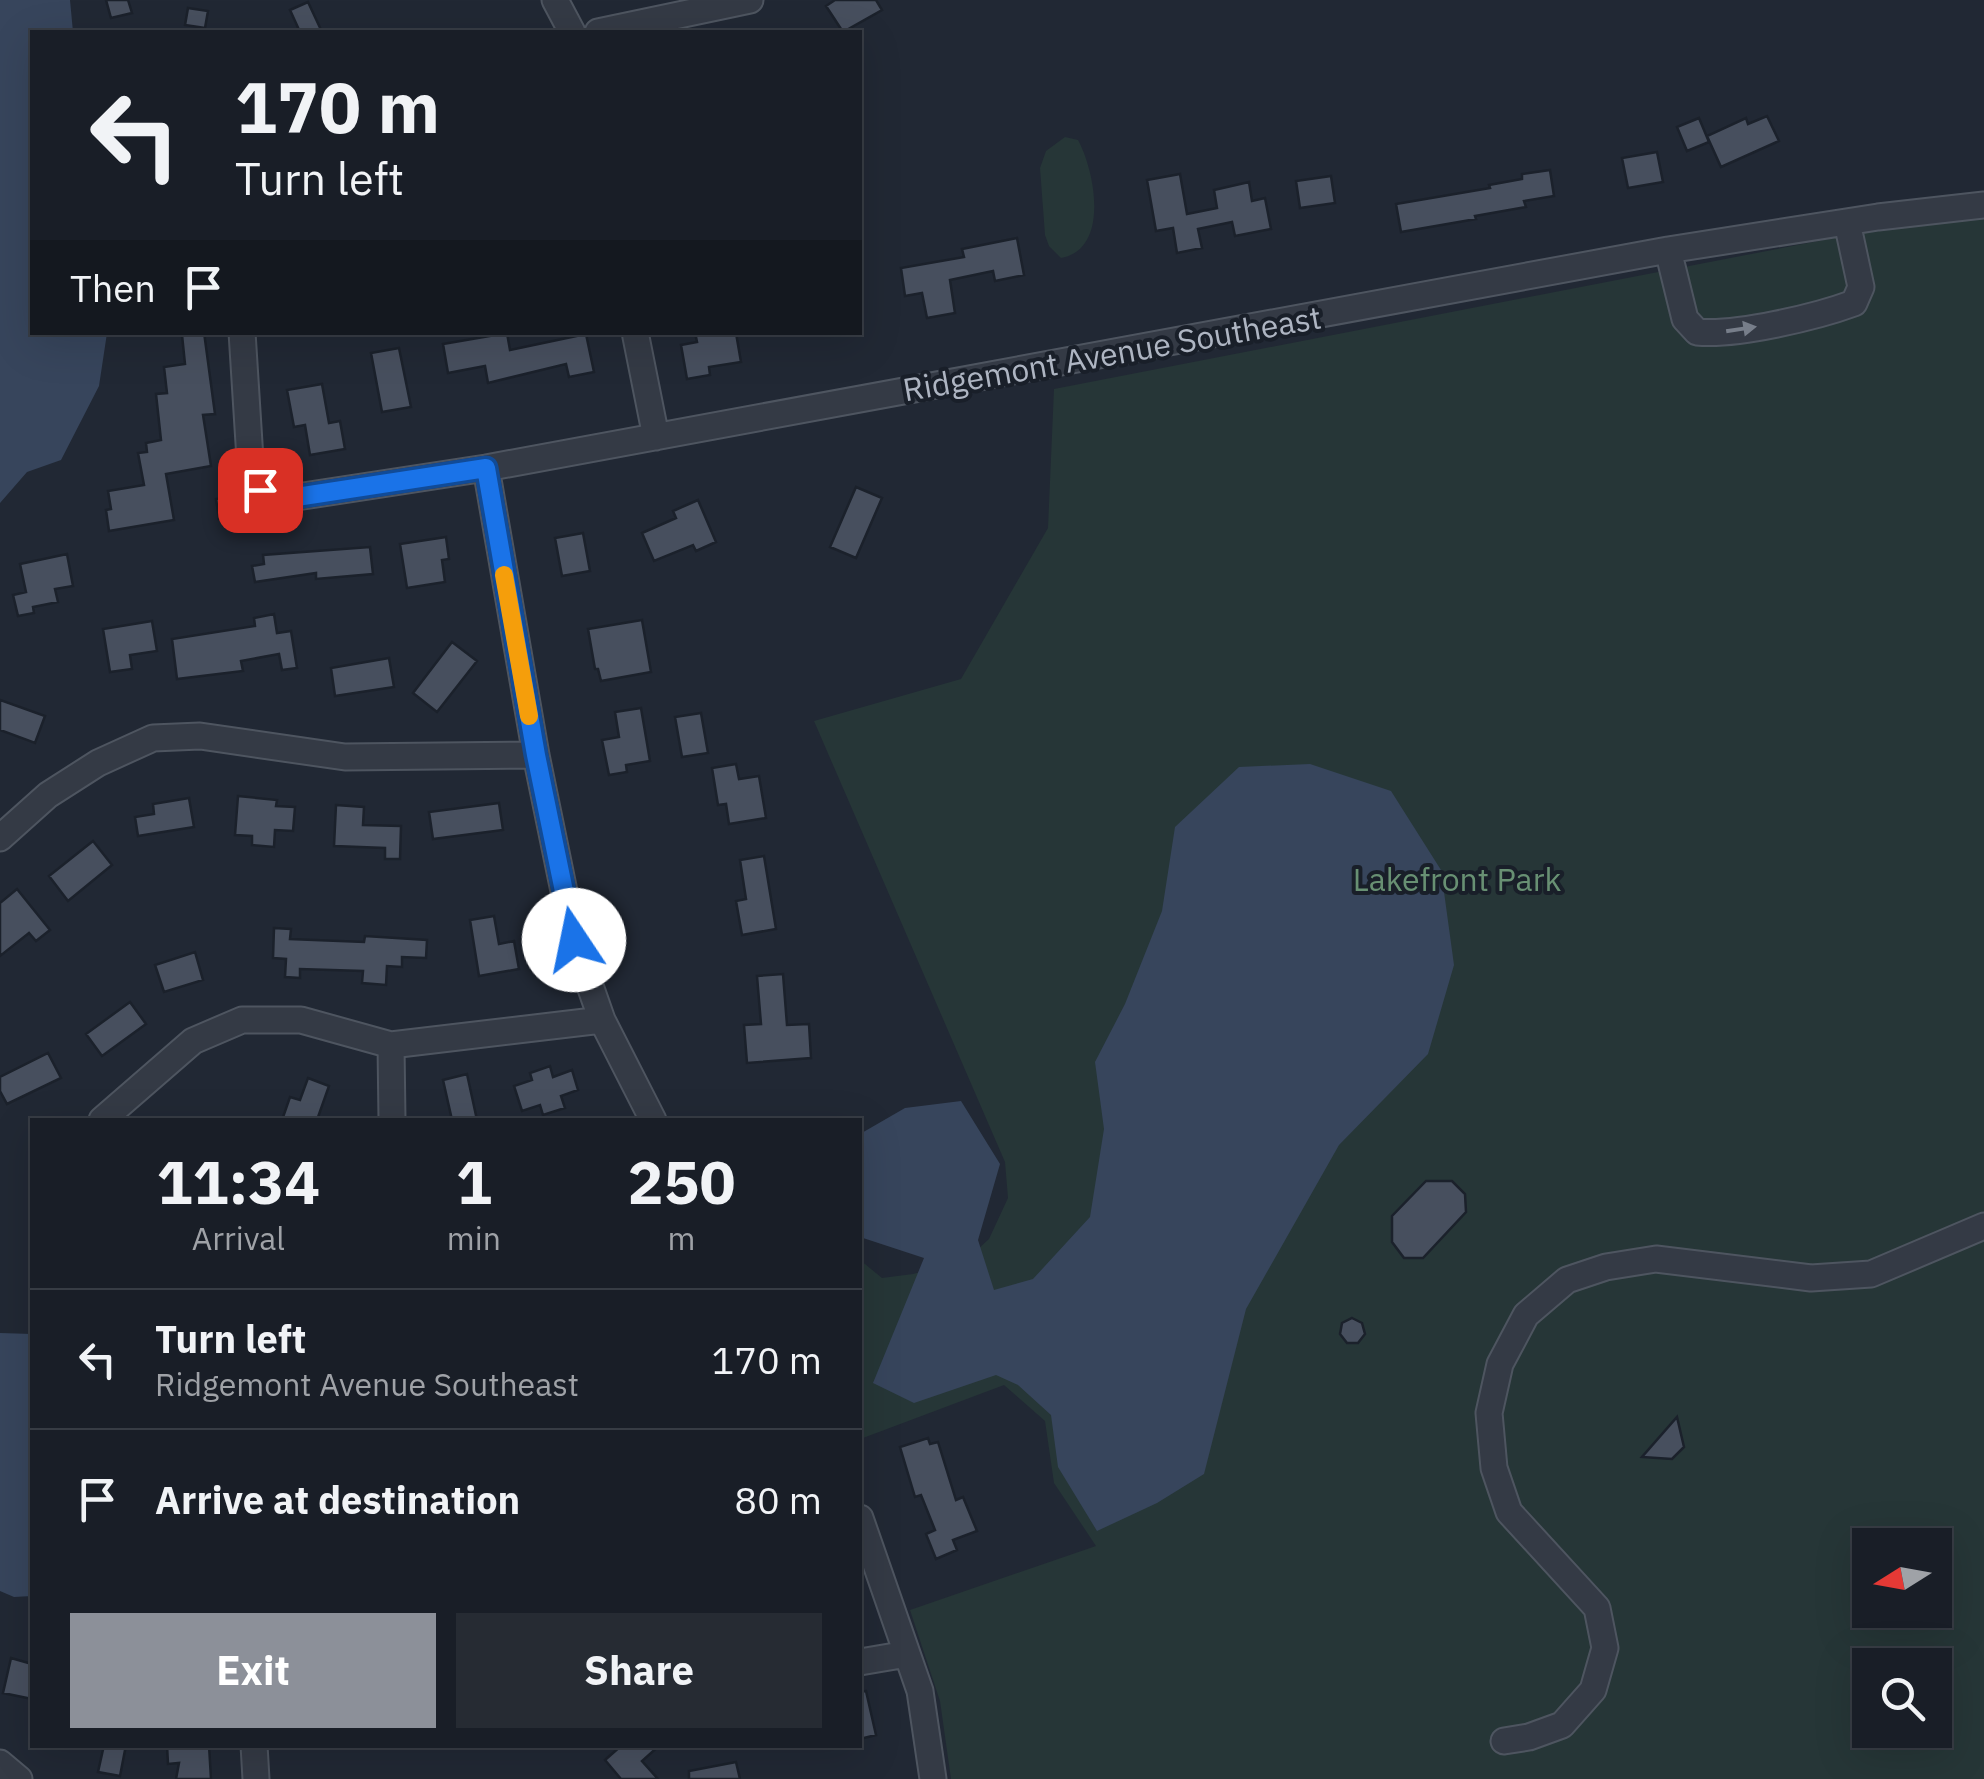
<!DOCTYPE html>
<style>
:root{--surface:#191e27;--page:#262b33;--text:#f1f3f6;--muted:#9fa2a7;--line:#373c44;--accent:#8c9099}
body{margin:0;font-family:"IBM Plex Sans",sans-serif;background:var(--page);color:var(--text);height:100vh;display:flex;flex-direction:column;font-size:38px;white-space:nowrap}
*{box-sizing:border-box;margin:0}
p{font-size:32px;color:var(--muted)}
.icon{flex:none;width:55px;height:55px;fill:none;stroke:currentColor;stroke-width:2;stroke-linecap:round;stroke-linejoin:round}
.map{position:relative;flex:1;overflow:hidden}
.panel{position:absolute;left:30px;top:1118px;width:832px;height:630px;display:flex;flex-direction:column;background:var(--surface);border-radius:0px;box-shadow:0 10px 40px #0002,0 0 0 2px var(--line)}
.panel>*{flex:none}
.hud{position:absolute;left:30px;top:30px;width:832px;height:305px;border-radius:0px;box-shadow:0 10px 40px #0002,0 0 0 2px var(--line);background:#191e27;color:var(--text);overflow:hidden}
.needle{width:65px;rotate:259deg}
.fabs{position:absolute;left:1852px;top:1528px;display:grid;gap:20px}
.fabs a{display:grid;place-items:center;width:100px;height:100px;border-radius:0px;background:var(--surface);box-shadow:0 10px 40px #0002,0 0 0 2px var(--line);font-size:50px}
.pin{position:absolute;display:grid;place-items:center;width:85px;height:85px;color:#fff;margin:-42px;border-radius:20px;box-shadow:0 5px 15px #0006}
.me{position:absolute;width:110px;margin:-55px;rotate:349deg;stroke-linejoin:round;filter:drop-shadow(0 0 8px #0008)}
.turn{display:flex;align-items:center;gap:35px;height:210px;padding:0 40px;font-size:45px}
.turn .icon{width:130px;height:130px;stroke-width:2.5}
.turn b{display:block;font-size:70px;line-height:85px}
.then{display:flex;align-items:center;height:95px;padding:0 40px;background:#0003;gap:20px;font-size:38px}
.eta{display:flex;justify-content:space-evenly;align-items:center;height:170px;text-align:center}
.eta b{font-size:60px;font-weight:700;line-height:70px}
.cta{display:flex;gap:20px;margin-top:auto;padding:20px 40px}
.cta a{flex:1;height:115px;border-radius:0px;background:var(--accent);color:#fff;font-size:40px;font-weight:700;line-height:115px;text-align:center}
.cta a+a{background:var(--page);color:var(--text)}
ul{padding:0;list-style:none}
li{display:flex;align-items:center;gap:30px;height:140px;padding:0 40px;border-top:2px solid var(--line)}
li div{flex:1}
li b{display:block;font-size:38px}
li em{font-style:normal}
.map>svg:first-child{display:block}
.green{fill:#263637;fill-rule:evenodd}
.water{fill:#37455c}
.building{fill:#474f5e;stroke:#1b212b;stroke-width:2.5}
.lines{fill:none;stroke-linecap:round;stroke-linejoin:round}
.minor-casing{stroke:#4e5560;stroke-width:29}
.minor{stroke:#343a45;stroke-width:25}
.oneway{fill:#777e8a}
.route-casing{stroke:#114b97;stroke-width:25}
.route{stroke:#1a73e8;stroke-width:18}
.slow{stroke:#f59e0b;stroke-width:18}
.labels{text-anchor:middle;dominant-baseline:central;stroke-width:8;stroke-linejoin:round;paint-order:stroke}
.street-label{font-size:32px;fill:#aeb5c2;stroke:#191f29}
.park-label{font-size:32px;fill:#689073;stroke:#191f29}
</style>
<div class="map">
<svg width="1984" height="1779" viewBox="0 0 1984 1779">
<rect width="100%" height="100%" fill="#212834"/>
<path class="green" d="M 1065,137 L 1078,140 C 1095,171 1110,249 1061,258 L 1049,246 L 1045,235 L 1040,168 L 1046,151 Z
M 1962,217 L 1984,218 L 1984,1779 L 951,1779 L 940,1701 L 910,1610 L 1096,1546 L 1054,1483 L 1045,1421 L 1004,1385 L 863,1438 L 860,1432 L 860,1260 L 882,1278 L 913,1274 L 966,1260 L 989,1239 L 1008,1198 L 1005,1162 L 814,721 L 961,679 L 1048,528 L 1054,389 L 1839,237 ZM 1870,1545 L 1935,1545 L 1935,1610 L 1870,1610 ZM 1870,1665 L 1935,1665 L 1935,1730 L 1870,1730 Z"/>
<path class="water" d="M 0,0 L 70,0 L 73,32 L 32,32 L 32,332 L 107,333 L 99,386 L 61,460 L 27,472 L 0,503 Z
M 1310,764 L 1391,791 L 1441,870 L 1454,965 L 1428,1054 L 1339,1145 L 1246,1309 L 1204,1474 L 1157,1503 L 1097,1531 L 1058,1467 L 1051,1415 L 1018,1385 L 996,1375 L 914,1403 L 873,1383 L 924,1258 L 860,1237 L 860,1134 L 905,1108 L 961,1101 L 1000,1164 L 978,1240 L 994,1290 L 1033,1279 L 1090,1217 L 1104,1129 L 1095,1062 L 1125,1004 L 1162,911 L 1175,827 L 1239,767 Z
M 0,1333 L 32,1334 L 32,1596 L 14,1597 L 0,1591 Z"/>
<path class="building" d="M 106,0 L 128,0 L 132,13 L 111,18 Z
M 835,0 L 876,0 L 882,10 L 843,32 L 826,6 Z
M 308,2 L 322,32 L 300,32 L 290,10 Z
M 188,8 L 208,11 L 205,28 L 185,25 Z
M 1767,116 L 1779,141 L 1721,167 L 1707,136 L 1746,118 L 1748,124 Z
M 1699,118 L 1709,142 L 1687,151 L 1677,127 Z
M 1657,152 L 1663,182 L 1628,188 L 1622,158 Z
M 1550,170 L 1554,196 L 1524,201 L 1526,207 L 1475,216 L 1476,219 L 1401,232 L 1396,204 L 1490,188 L 1489,185 L 1522,179 L 1522,174 Z
M 1180,174 L 1187,214 L 1217,208 L 1214,190 L 1249,182 L 1252,201 L 1265,198 L 1271,229 L 1235,236 L 1232,222 L 1198,229 L 1202,248 L 1177,253 L 1173,228 L 1156,231 L 1147,180 Z
M 1331,176 L 1335,203 L 1300,208 L 1296,181 Z
M 1017,238 L 1024,275 L 995,281 L 993,271 L 950,280 L 955,313 L 927,318 L 922,293 L 905,296 L 901,268 L 964,257 L 962,249 Z
M 204,332 L 215,414 L 203,415 L 211,466 L 166,474 L 174,520 L 109,531 L 106,510 L 111,509 L 108,491 L 144,485 L 138,453 L 147,452 L 146,443 L 161,440 L 156,394 L 167,393 L 164,367 L 185,364 L 182,335 Z
M 695,332 L 720,332 L 720,335 L 736,333 L 741,362 L 709,367 L 710,375 L 687,379 L 681,345 L 697,342 Z
M 507,333 L 510,350 L 586,334 L 594,372 L 569,377 L 566,364 L 488,383 L 485,366 L 448,373 L 443,344 Z
M 399,348 L 411,407 L 382,412 L 371,353 Z
M 322,384 L 329,423 L 340,421 L 345,449 L 310,455 L 305,425 L 294,427 L 287,390 Z
M 856,487 L 882,498 L 856,558 L 830,547 Z
M 236,496 L 239,516 L 219,519 L 216,499 Z
M 698,500 L 716,542 L 696,551 L 693,545 L 654,561 L 642,533 L 676,518 L 673,511 Z
M 583,533 L 590,571 L 562,576 L 555,538 Z
M 446,537 L 449,559 L 442,560 L 445,582 L 407,588 L 400,544 Z
M 370,547 L 373,574 L 316,579 L 316,573 L 255,582 L 252,566 L 264,564 L 263,555 Z
M 67,554 L 73,586 L 55,589 L 58,602 L 33,607 L 34,613 L 18,616 L 13,595 L 26,592 L 20,564 Z
M 274,614 L 277,633 L 291,631 L 297,668 L 282,670 L 279,654 L 241,661 L 243,671 L 177,679 L 172,639 L 255,626 L 254,618 Z
M 642,620 L 651,672 L 601,681 L 598,669 L 595,669 L 588,629 Z
M 152,621 L 157,651 L 130,655 L 132,669 L 110,672 L 103,629 Z
M 452,642 L 477,661 L 437,712 L 413,693 Z
M 389,658 L 394,687 L 335,696 L 331,668 Z
M 0,700 L 45,716 L 35,743 L 0,730 Z
M 641,708 L 650,761 L 626,765 L 627,772 L 609,775 L 602,740 L 619,737 L 615,712 Z
M 701,713 L 708,753 L 682,757 L 675,717 Z
M 736,764 L 739,779 L 759,776 L 766,818 L 729,824 L 726,804 L 718,805 L 712,768 Z
M 238,796 L 277,800 L 276,806 L 295,807 L 293,831 L 275,830 L 274,847 L 252,845 L 252,836 L 235,835 Z
M 189,798 L 194,827 L 138,836 L 135,817 L 154,814 L 153,804 Z
M 499,803 L 503,830 L 433,839 L 429,812 Z
M 336,805 L 364,807 L 363,825 L 401,826 L 400,859 L 385,859 L 385,848 L 334,846 Z
M 93,841 L 112,865 L 68,901 L 49,876 Z
M 764,856 L 776,929 L 742,935 L 736,901 L 746,899 L 740,860 Z
M 17,889 L 50,930 L 36,941 L 29,933 L 0,956 L 0,903 Z
M 494,916 L 499,944 L 514,941 L 519,969 L 479,976 L 470,920 Z
M 274,928 L 291,929 L 290,939 L 364,942 L 365,936 L 427,940 L 426,958 L 402,957 L 402,967 L 387,966 L 386,985 L 362,983 L 363,971 L 300,969 L 300,978 L 285,977 L 286,959 L 273,958 Z
M 195,952 L 203,980 L 164,992 L 155,965 Z
M 783,974 L 787,1025 L 809,1024 L 811,1058 L 747,1063 L 744,1025 L 761,1024 L 757,976 Z
M 130,1002 L 146,1024 L 102,1056 L 86,1034 Z
M 48,1053 L 61,1078 L 7,1104 L 0,1091 L 0,1077 Z
M 550,1066 L 553,1077 L 572,1070 L 578,1090 L 561,1096 L 565,1108 L 543,1115 L 540,1105 L 522,1111 L 514,1086 L 532,1080 L 530,1073 Z
M 467,1074 L 477,1120 L 452,1120 L 443,1080 Z
M 308,1078 L 329,1086 L 317,1120 L 282,1120 L 290,1097 L 300,1100 Z
M 1426,1181 L 1452,1181 L 1465,1194 L 1466,1212 L 1423,1258 L 1404,1258 L 1392,1242 L 1392,1216 Z
M 1352,1318 L 1362,1323 L 1365,1334 L 1358,1343 L 1347,1343 L 1340,1334 L 1342,1323 Z
M 1677,1417 L 1684,1447 L 1672,1459 L 1642,1457 Z
M 928,1438 L 930,1444 L 938,1442 L 956,1500 L 963,1497 L 977,1531 L 953,1540 L 957,1550 L 936,1559 L 926,1534 L 935,1530 L 921,1495 L 915,1497 L 900,1447 Z
M 11,1658 L 32,1664 L 32,1699 L 3,1693 Z
M 866,1691 L 876,1735 L 860,1739 L 860,1692 Z
M 104,1745 L 126,1745 L 120,1776 L 98,1772 Z
M 167,1745 L 209,1745 L 211,1779 L 176,1779 L 179,1763 L 168,1764 Z
M 622,1745 L 660,1745 L 642,1761 L 658,1779 L 621,1779 L 605,1760 Z
M 736,1762 L 740,1779 L 689,1779 L 689,1771 Z"/>
<g class="lines">
<g class="minor-casing">
<path id="minor" d="M 555,0 L 572,32
M 598,32 L 750,0
M 1668,250 L 1685,319 L 1697,332 C 1736,336 1816,317 1854,303 L 1861,287 L 1847,222
M 242,332 L 251,475 L 260,490 L 272,499 L 290,498 L 486,468 L 1668,250 L 1878,217 L 1984,205
M 635,332 L 656,437
M 486,468 L 536,755 L 574,940 L 602,1020 L 653,1120
M 0,838 L 48,795 L 98,763 L 153,738 L 200,736 L 345,757 L 536,755
M 391,1045 L 392,1120
M 102,1120 L 193,1041 L 242,1020 L 301,1020 L 391,1045 L 602,1020
M 860,1518 L 920,1691 L 933,1779
M 860,1662 L 907,1654
M 1504,1741 L 1529,1737 L 1562,1725 L 1593,1690 L 1605,1648 L 1597,1608 L 1509,1512 L 1494,1468 L 1489,1413 L 1500,1364 L 1526,1315 L 1567,1280 L 1606,1267 L 1656,1259 L 1811,1278 L 1871,1274 L 1984,1226
M 254,1745 L 256,1779
M 0,1763 L 19,1779"/>
</g>
<use href="#minor" class="minor"/>
</g>
<defs><path id="oneway-solid" d="M-6-.8H1V-3.2L6.5 0L1 3.2V.8H-6Z" transform="scale(2.5)"/></defs>
<use class="oneway" href="#oneway-solid" transform="translate(1741 329) rotate(-9)"/>
<g class="lines">
<g class="route-casing">
<path id="route" d="M 260,490 L 272,499 L 290,498 L 486,468 L 536,755 L 574,940"/>
</g>
<use href="#route" class="route"/>
<path class="slow" d="M 504,575 L 529,716"/>
</g>
<g class="labels">
<g class="street-label">
<text transform="translate(1112 353) rotate(-10)">Ridgemont Avenue Southeast</text>
</g>
<g class="park-label">
<text x="1457" y="879">Lakefront Park</text>
</g>
</g>
</svg>
<div class="fabs">
<a><svg class="needle" viewBox="-14 -14 28 28"><path d="M0-13l5 13h-10z" fill="#e53935"/><path d="M0 13l5-13h-10z" fill="#9fa2a7"/></svg></a>
<a><svg class="icon" aria-label="search" viewBox="0 0 24 24"><circle cx="10" cy="10" r="6"/><path d="M15 15l6 6"/></svg></a>
</div>
<div class="pin" style="left:260px;top:490px;background:#d93025"><svg class="icon" aria-label="arrive" viewBox="0 0 24 24"><path d="M6 21V4h12l-3 4 3 4H6"/></svg></div>
<svg class="me" style="left:574px;top:940px" viewBox="-20 -20 40 40"><circle r="19" fill="#fff"/><path d="M0-13L10 11 0 6-10 11z" fill="#1a73e8"/></svg>
<div class="hud">
<div class="turn"><svg class="icon" aria-label="left" viewBox="0 0 24 24"><path d="M17 20v-9H6M10 6l-5 5 5 5"/></svg><div><b>170 m</b>Turn left</div></div>
<div class="then">Then<svg class="icon" aria-label="arrive" viewBox="0 0 24 24"><path d="M6 21V4h12l-3 4 3 4H6"/></svg></div>
</div>
<section class="panel">
<div class="eta">
<div><b>11:34</b><p>Arrival</p></div>
<div><b>1</b><p>min</p></div>
<div><b>250</b><p>m</p></div>
</div>
<ul>
<li><svg class="icon" aria-label="left" viewBox="0 0 24 24"><path d="M17 20v-9H6M10 6l-5 5 5 5"/></svg><div><b>Turn left</b><p>Ridgemont Avenue Southeast</p></div><em>170 m</em></li>
<li><svg class="icon" aria-label="arrive" viewBox="0 0 24 24"><path d="M6 21V4h12l-3 4 3 4H6"/></svg><div><b>Arrive at destination</b></div><em>80 m</em></li>
</ul>
<div class="cta"><a>Exit</a><a>Share</a></div>
</section>
</div>
